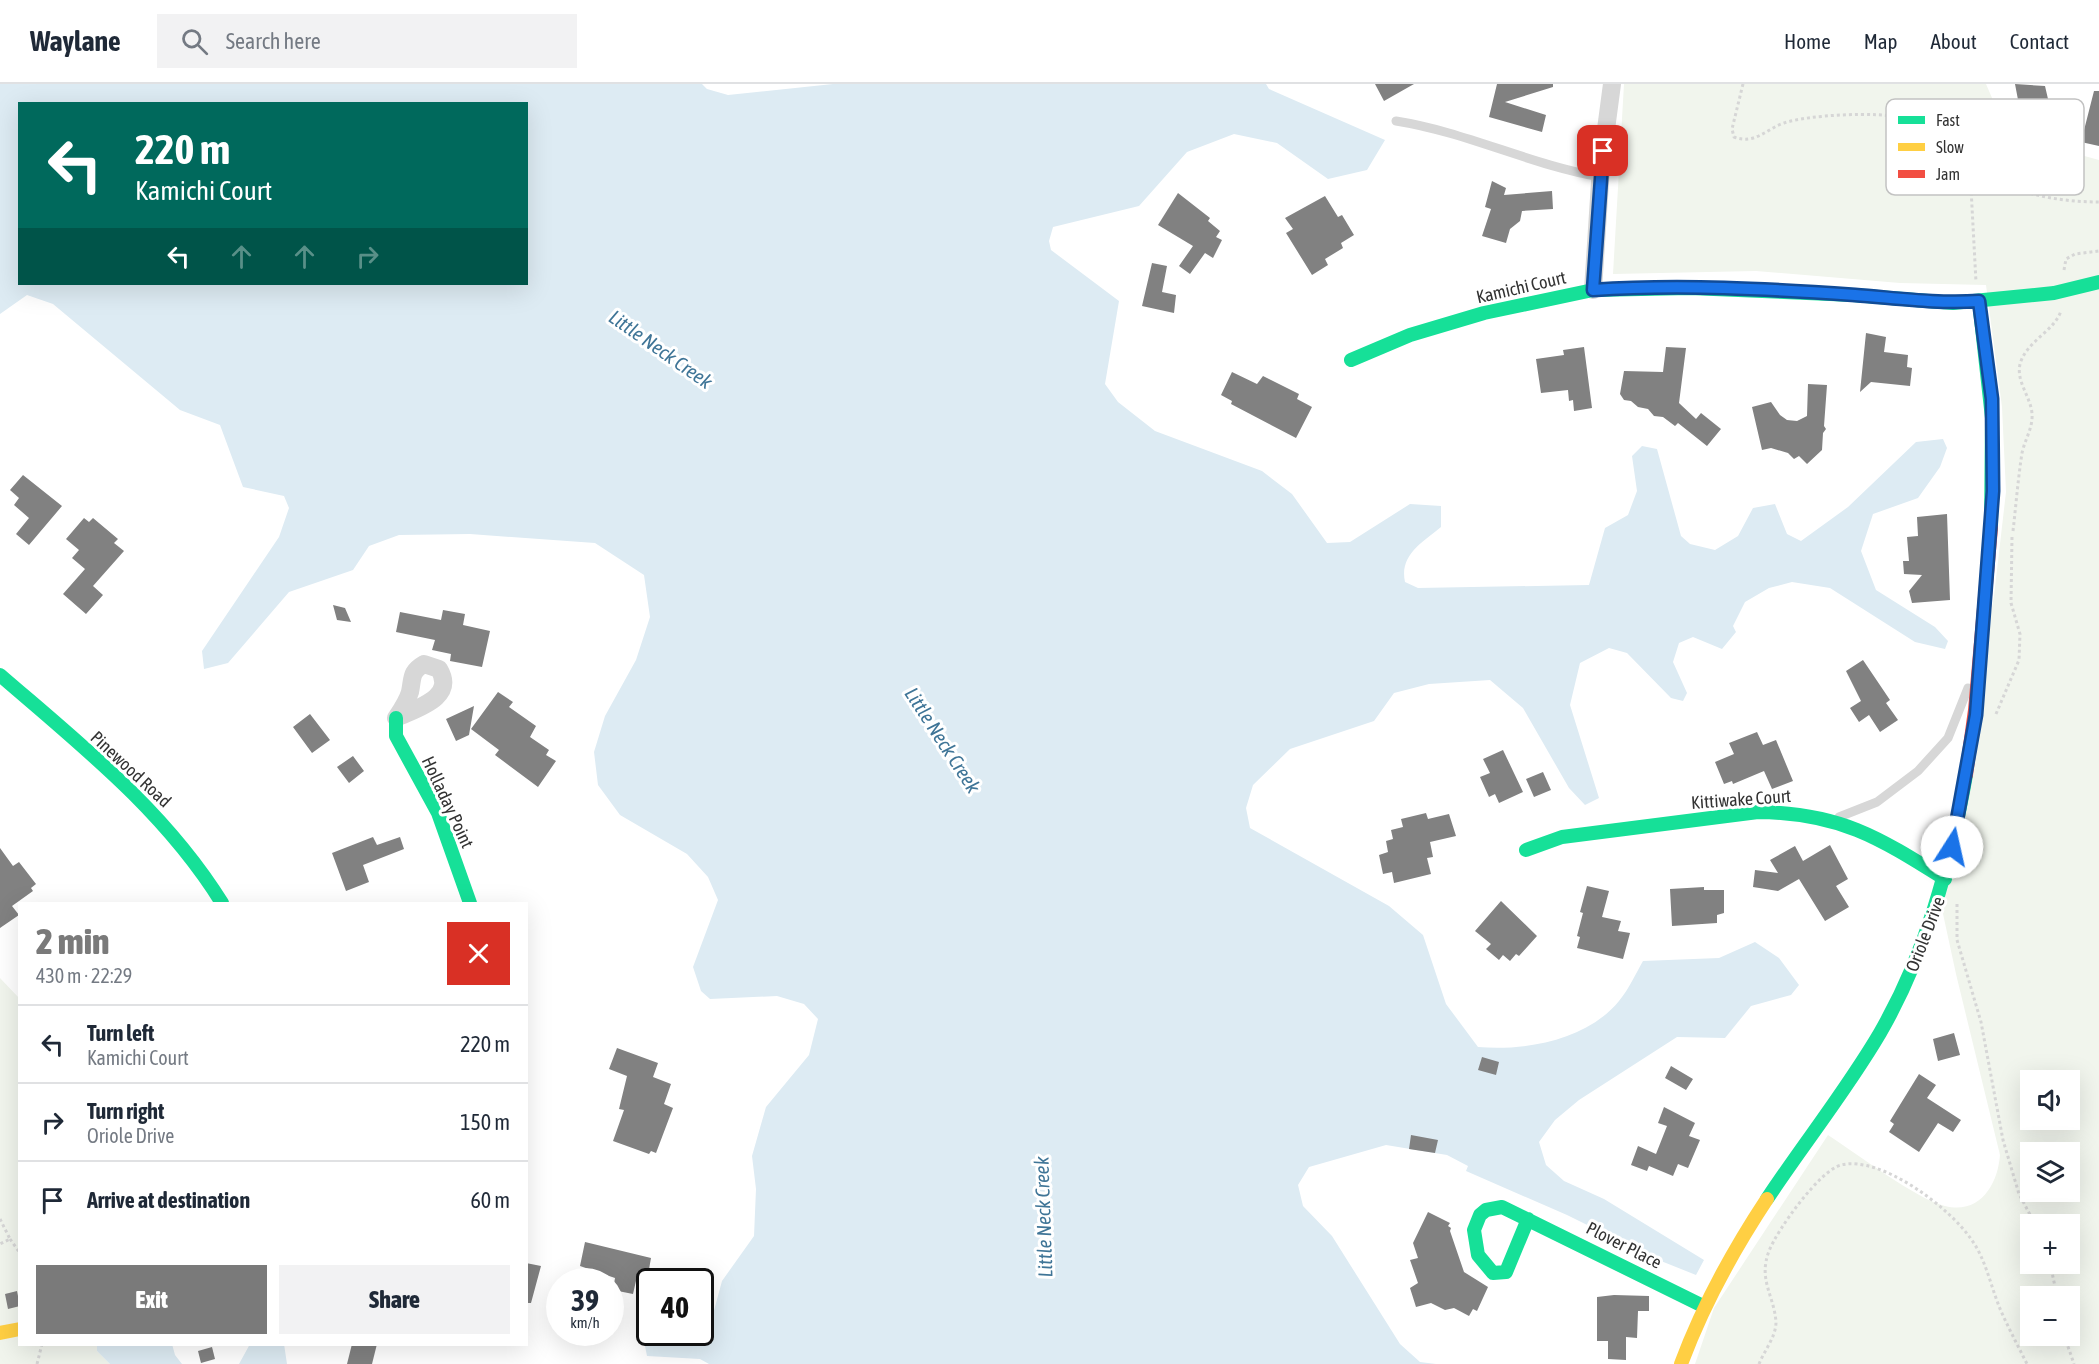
<!DOCTYPE html>
<meta charset="utf-8">
<style>
:root{--surface:#fff;--page:#f2f2f3;--text:#1f2937;--muted:#747a83;--line:#e0e1e3;--accent:#7a7a7a}
body{margin:0;font-family:"Asap Condensed",sans-serif;background:var(--page);color:var(--text);height:100vh;display:flex;flex-direction:column;font-size:22px;white-space:nowrap}
*{box-sizing:border-box;margin:0}
p{font-size:20px;color:var(--muted)}
.icon{flex:none;width:33px;height:33px;fill:none;stroke:currentColor;stroke-width:2;stroke-linecap:round;stroke-linejoin:round}
.map{position:relative;flex:1;overflow:hidden}
.details{position:absolute;left:18px;top:818px;width:510px;height:444px;display:flex;flex-direction:column;background:var(--surface);border-radius:0px;box-shadow:0 6px 24px #0002}
.details>*{flex:none}
.guide{position:absolute;left:18px;top:18px;width:510px;height:183px;border-radius:0px;box-shadow:0 6px 24px #0002;background:#00695c;color:#fff;overflow:hidden}
.tools{position:absolute;left:2020px;top:986px;display:grid;gap:12px}
.tools a{display:grid;place-items:center;width:60px;height:60px;border-radius:0px;background:var(--surface);box-shadow:0 6px 24px #0002;font-size:30px}
.speed{position:absolute;left:546px;top:1184px;display:flex;gap:12px;font-size:30px;font-weight:700;text-align:center}
.speed>*{display:grid;place-content:center;width:78px;height:78px;border-radius:50%;background:var(--surface);box-shadow:0 6px 24px #0002;line-height:1}
.speed small{font-size:15px;font-weight:400}
.speed .limit{border:3px solid #111;border-radius:9px;background:#fff;color:#111}
.pin{position:absolute;display:grid;place-items:center;width:51px;height:51px;color:#fff;margin:-26px;border-radius:12px;box-shadow:0 3px 9px #0006}
.me{position:absolute;width:66px;margin:-33px;rotate:10deg;stroke-linejoin:round;filter:drop-shadow(0 0 4px #0008)}
.turn{display:flex;align-items:center;gap:21px;height:126px;padding:0 18px;font-size:27px}
.turn .icon{width:78px;height:78px;stroke-width:2.5}
.turn b{display:block;font-size:42px;line-height:51px}
.lanes{display:flex;align-items:center;height:57px;padding:0 18px;background:#0003;justify-content:center;gap:30px;direction:ltr}
.lanes .off{opacity:.35}
.round{display:grid;place-items:center;flex:none;width:63px;height:63px;border-radius:0px;background:var(--page)}
.head{display:flex;align-items:center;justify-content:space-between;height:102px;padding:0 18px}
h1{font-size:36px;font-weight:800;line-height:45px;color:var(--accent)}
.action{display:flex;gap:12px;margin-top:auto;padding:12px 18px}
.action a{flex:1;height:69px;border-radius:0px;background:var(--accent);color:#fff;font-size:24px;font-weight:800;line-height:69px;text-align:center}
.action a+a{background:var(--page);color:var(--text)}
ul{padding:0;list-style:none}
li{display:flex;align-items:center;gap:18px;height:78px;padding:0 18px;border-top:2px solid var(--line)}
li div{flex:1}
li b{display:block;font-size:22px}
li em{font-style:normal}
header{display:flex;align-items:center;gap:36px;box-sizing:border-box;height:84px;padding:0 30px;background:var(--surface);border-bottom:2px solid var(--line)}
header strong{font-size:28px}
nav{display:flex;gap:33px;margin-inline-start:auto;font-size:21px}
.search{width:420px;height:54px;background:var(--page);display:flex;align-items:center;gap:15px;box-sizing:border-box;padding:0 21px;border-radius:0px;color:var(--muted);font-size:22px}
.map>svg:first-child{display:block}
.green{fill:#f1f5ed;fill-rule:evenodd}
.water{fill:#ddebf3;fill-rule:evenodd}
.building{fill:#818181}
.lines{fill:none;stroke-linecap:round;stroke-linejoin:round}
.path{stroke:#d6d6d6;stroke-width:3;stroke-dasharray:3 3;stroke-linecap:butt}
.lane{stroke:#d7d7d7;stroke-width:9}
.street{stroke:#d7d7d7;stroke-width:18}
.fast{stroke:#16e098;stroke-width:14}
.slow{stroke:#ffcf43;stroke-width:14}
.jam{stroke:#f24e42;stroke-width:14}
.route-casing{stroke:#114b97;stroke-width:15}
.route{stroke:#1a73e8;stroke-width:10}
.labels{text-anchor:middle;dominant-baseline:central;stroke-width:6;stroke-linejoin:round;paint-order:stroke}
.street-label{font-size:18px;fill:#333;stroke:#fff}
.water-label{font-size:20px;font-style:italic;fill:#3f7597;stroke:#fff}
.key{fill:#fff;stroke:#c2c2c2;stroke-width:1.5}
.key-label{font-size:16px;fill:#333}
</style>
<header>
<strong>Waylane</strong>
<div class="search"><svg class="icon" aria-label="search" viewBox="0 0 24 24"><circle cx="10" cy="10" r="6"/><path d="M15 15l6 6"/></svg>Search here</div>
<nav><a>Home</a><a>Map</a><a>About</a><a>Contact</a></nav>
</header>
<div class="map">
<svg width="2099" height="1280" viewBox="0 0 2099 1280">
<rect width="100%" height="100%" fill="#fff"/>
<path class="green" d="M 1624,0 L 1986,0 L 2008,51 L 2099,76 L 2099,1280 L 1695,1280 L 1714,1224 L 1828,1051 C 1856,1069 1916,1115 1945,1122 C 1980,1131 1998,1100 2000,1071 L 1956,890 L 1940,816 L 1994,512 L 2006,408 L 2002,323 L 1986,201 L 1900,199 L 1756,187 L 1613,190 ZM 2031,996 L 2070,996 L 2070,1035 L 2031,1035 ZM 2031,1068 L 2070,1068 L 2070,1107 L 2031,1107 ZM 2031,1140 L 2070,1140 L 2070,1179 L 2031,1179 ZM 2031,1212 L 2070,1212 L 2070,1251 L 2031,1251 Z
M 0,894 L 19,914 L 20,1260 L 97,1260 L 97,1267 L 110,1280 L 0,1280 Z"/>
<path class="water" d="M 0,0 L 702,0 L 707,5 L 728,11 L 833,0 L 1266,0 L 1269,5 L 1385,56 L 1367,86 L 1328,95 L 1277,59 L 1234,50 L 1187,68 L 1139,122 L 1053,143 L 1049,157 L 1051,166 L 1119,217 L 1105,300 L 1118,318 L 1155,347 L 1262,387 L 1292,410 L 1327,459 L 1350,458 L 1410,420 L 1441,422 L 1441,443 C 1423,458 1399,471 1405,498 L 1418,504 L 1589,501 L 1605,444 L 1628,431 L 1637,407 L 1632,372 L 1642,362 L 1657,365 L 1681,452 L 1690,460 L 1715,466 L 1738,452 L 1753,424 L 1775,420 L 1787,450 L 1801,457 L 1848,423 L 1916,358 L 1943,355 L 1947,364 L 1940,383 L 1918,414 L 1873,430 L 1861,467 L 1876,506 L 1935,543 L 1948,557 L 1945,565 L 1915,558 L 1830,504 L 1792,498 L 1769,504 L 1745,518 L 1733,542 L 1736,548 L 1722,565 L 1693,553 L 1679,559 L 1673,578 L 1687,609 L 1683,617 L 1671,614 L 1627,569 L 1609,564 L 1580,579 L 1570,621 L 1599,714 L 1585,721 L 1569,704 L 1523,624 L 1490,596 L 1429,600 L 1394,609 L 1374,637 L 1290,665 L 1253,701 L 1246,724 L 1250,744 L 1389,822 L 1423,851 L 1446,920 L 1478,963 C 1526,967 1587,956 1619,917 C 1629,905 1636,889 1643,877 L 1719,874 L 1755,858 L 1779,874 L 1799,901 L 1791,911 L 1751,922 L 1725,954 L 1677,953 L 1579,1016 L 1555,1036 L 1539,1058 L 1546,1081 L 1564,1097 L 1604,1115 L 1704,1176 L 1696,1191 L 1656,1175 L 1567,1131 L 1466,1087 L 1468,1082 L 1447,1071 L 1386,1061 L 1309,1083 L 1298,1101 L 1303,1122 L 1332,1152 L 1400,1260 L 1420,1278 L 1436,1280 L 709,1280 L 700,1275 L 647,1272 L 644,1257 L 652,1250 L 709,1245 L 722,1197 L 754,1152 L 756,1105 L 752,1072 L 766,1023 L 809,971 L 818,935 L 804,920 L 777,912 L 710,915 L 701,907 L 693,883 L 718,816 L 708,793 L 687,770 L 620,731 L 598,701 L 594,668 L 605,632 L 636,576 L 650,533 L 644,491 L 595,459 L 470,450 L 399,451 L 369,462 L 353,486 L 289,508 L 228,579 L 204,585 L 202,567 L 279,453 L 289,424 L 284,412 L 243,403 L 220,341 L 180,326 L 53,220 L 27,211 L 0,230 ZM 20,20 L 526,20 L 526,200 L 20,200 Z
M 97,1260 L 172,1260 L 175,1271 L 182,1280 L 110,1280 L 97,1267 Z
M 250,1260 L 284,1260 L 287,1280 L 239,1280 Z"/>
<path class="building" d="M 1375,0 L 1414,0 L 1384,17 Z
M 1497,0 L 1553,0 L 1553,3 L 1505,18 L 1546,31 L 1542,48 L 1489,33 Z
M 2015,0 L 2045,2 L 2048,15 L 2019,21 Z
M 2094,7 L 2099,7 L 2099,62 L 2081,58 Z
M 1492,97 L 1506,104 L 1504,111 L 1552,107 L 1553,125 L 1522,127 L 1520,137 L 1510,145 L 1506,159 L 1482,152 L 1491,125 L 1485,123 Z
M 1178,109 L 1210,134 L 1208,137 L 1220,147 L 1216,153 L 1222,156 L 1213,174 L 1205,169 L 1190,190 L 1179,182 L 1193,162 L 1158,141 Z
M 1325,112 L 1338,133 L 1342,131 L 1354,151 L 1341,159 L 1343,164 L 1325,175 L 1328,181 L 1312,191 L 1286,149 L 1293,145 L 1285,134 Z
M 1152,179 L 1167,182 L 1162,208 L 1176,211 L 1174,229 L 1142,222 Z
M 1866,249 L 1886,253 L 1884,268 L 1908,271 L 1907,283 L 1912,284 L 1910,302 L 1871,298 L 1860,308 Z
M 1584,263 L 1592,324 L 1574,327 L 1573,316 L 1569,317 L 1568,306 L 1541,309 L 1536,275 L 1564,271 L 1563,266 Z
M 1666,263 L 1686,264 L 1679,319 L 1696,335 L 1701,329 L 1721,345 L 1707,362 L 1678,339 L 1675,342 L 1663,333 L 1654,332 L 1648,325 L 1638,323 L 1631,317 L 1624,316 L 1620,310 L 1624,287 L 1663,288 Z
M 1232,288 L 1257,300 L 1263,292 L 1299,310 L 1297,315 L 1312,323 L 1296,354 L 1231,320 L 1232,317 L 1221,311 Z
M 1808,300 L 1827,301 L 1824,342 L 1826,345 L 1823,349 L 1822,366 L 1807,380 L 1799,372 L 1794,375 L 1788,369 L 1771,364 L 1762,366 L 1752,323 L 1771,318 L 1780,331 L 1787,336 L 1797,337 L 1807,332 Z
M 23,391 L 62,422 L 29,461 L 16,450 L 29,434 L 14,421 L 19,414 L 10,406 Z
M 1947,430 L 1950,516 L 1912,519 L 1909,507 L 1922,491 L 1904,490 L 1903,477 L 1909,477 L 1907,453 L 1918,452 L 1917,433 Z
M 84,434 L 89,438 L 93,434 L 118,455 L 114,459 L 124,467 L 93,502 L 103,511 L 86,530 L 63,510 L 85,485 L 72,474 L 79,466 L 66,455 Z
M 333,521 L 345,524 L 351,538 L 337,536 Z
M 443,526 L 465,530 L 463,541 L 490,547 L 482,583 L 450,577 L 451,570 L 432,566 L 435,556 L 396,548 L 400,528 L 441,536 Z
M 1863,576 L 1890,616 L 1886,619 L 1898,636 L 1880,648 L 1869,631 L 1859,638 L 1850,624 L 1861,617 L 1846,587 Z
M 498,608 L 513,618 L 509,623 L 536,642 L 530,653 L 549,666 L 546,671 L 556,677 L 538,703 L 495,671 L 499,666 L 471,645 Z
M 474,622 L 469,651 L 456,657 L 446,635 Z
M 310,630 L 330,656 L 312,669 L 293,643 Z
M 1757,648 L 1763,661 L 1776,656 L 1793,697 L 1772,705 L 1764,687 L 1733,700 L 1732,697 L 1724,700 L 1715,678 L 1734,670 L 1729,659 Z
M 1503,666 L 1523,708 L 1499,719 L 1495,710 L 1489,713 L 1480,693 L 1490,689 L 1483,675 Z
M 353,672 L 364,687 L 349,699 L 337,683 Z
M 1543,688 L 1551,706 L 1534,713 L 1526,695 Z
M 1426,729 L 1428,735 L 1449,730 L 1456,752 L 1430,758 L 1433,773 L 1427,774 L 1431,790 L 1394,799 L 1392,788 L 1383,790 L 1379,771 L 1388,768 L 1386,757 L 1393,755 L 1391,746 L 1403,743 L 1401,735 Z
M 373,753 L 377,761 L 400,753 L 404,765 L 363,781 L 369,798 L 346,807 L 332,769 Z
M 1830,761 L 1848,795 L 1836,802 L 1849,823 L 1825,837 L 1799,795 L 1778,807 L 1753,803 L 1755,786 L 1778,789 L 1770,776 L 1795,762 L 1803,777 Z
M 0,764 L 13,782 L 19,778 L 36,800 L 31,804 L 33,807 L 12,822 L 19,831 L 0,844 Z
M 1587,802 L 1609,807 L 1602,833 L 1621,837 L 1618,847 L 1630,849 L 1623,875 L 1577,864 L 1580,853 L 1577,852 L 1583,829 L 1580,828 Z
M 1704,803 L 1704,806 L 1724,806 L 1724,829 L 1717,831 L 1717,839 L 1672,842 L 1670,805 Z
M 1501,817 L 1537,852 L 1519,872 L 1516,870 L 1510,877 L 1503,871 L 1499,876 L 1486,865 L 1491,860 L 1475,847 Z
M 1954,949 L 1960,971 L 1938,977 L 1933,955 Z
M 617,964 L 658,979 L 653,993 L 671,1000 L 664,1020 L 673,1024 L 656,1069 L 651,1067 L 649,1070 L 613,1057 L 624,1026 L 619,1025 L 627,992 L 609,985 Z
M 1482,973 L 1499,978 L 1496,991 L 1478,986 Z
M 1671,982 L 1693,995 L 1686,1006 L 1665,994 Z
M 1919,990 L 1936,1001 L 1927,1014 L 1961,1036 L 1953,1048 L 1938,1039 L 1919,1068 L 1889,1048 L 1894,1040 L 1890,1037 Z
M 1664,1023 L 1695,1039 L 1689,1052 L 1700,1056 L 1688,1084 L 1678,1080 L 1673,1092 L 1649,1082 L 1647,1087 L 1631,1081 L 1638,1062 L 1656,1070 L 1667,1042 L 1658,1039 Z
M 1411,1051 L 1438,1056 L 1435,1069 L 1409,1065 Z
M 1428,1128 L 1450,1139 L 1448,1142 L 1451,1144 L 1450,1147 L 1464,1188 L 1488,1203 L 1477,1227 L 1473,1225 L 1469,1232 L 1454,1224 L 1445,1226 L 1431,1219 L 1416,1223 L 1410,1204 L 1418,1199 L 1410,1176 L 1418,1174 L 1413,1159 Z
M 585,1158 L 651,1174 L 648,1191 L 638,1188 L 633,1210 L 613,1206 L 615,1194 L 580,1182 Z
M 526,1179 L 541,1182 L 531,1219 L 526,1219 Z
M 17,1207 L 20,1222 L 8,1225 L 5,1210 Z
M 1614,1211 L 1649,1212 L 1649,1227 L 1638,1227 L 1637,1254 L 1626,1253 L 1626,1276 L 1608,1275 L 1608,1257 L 1597,1257 L 1597,1213 Z
M 352,1260 L 377,1260 L 372,1280 L 347,1280 Z
M 212,1263 L 215,1275 L 201,1279 L 198,1267 Z"/>
<g class="lines">
<path class="path" d="M 1743,0 L 1732,45 L 1734,53 C 1755,61 1766,45 1784,39 C 1807,31 1879,27 1902,34 C 1928,41 1945,64 1965,79 C 2004,107 2052,118 2099,118
M 1966,79 L 1971,104 L 1976,198
M 2064,186 L 2066,175 L 2075,170 L 2099,167
M 2013,447 C 2016,421 2018,395 2022,369 C 2025,355 2033,344 2032,330 C 2031,312 2014,296 2021,277 C 2029,256 2054,247 2061,227
M 1996,630 L 2019,576 L 2020,550 L 2011,519 L 2012,453
M 1957,820 L 1957,856 L 1981,938 L 2003,1056 L 2019,1110 L 2035,1140
M 0,1135 L 10,1155 L 0,1160
M 10,1155 L 20,1169
M 2050,1179 L 2057,1212
M 2064,1251 L 2074,1280
M 37,1280 L 42,1260
M 1759,1280 C 1764,1267 1776,1253 1776,1238 C 1774,1211 1758,1196 1769,1167 C 1777,1146 1820,1086 1841,1081 C 1881,1071 1950,1124 1971,1155 C 1986,1175 1991,1204 2001,1227 C 2009,1245 2018,1262 2027,1280"/>
<path class="lane" d="M 1396,37 C 1466,48 1531,81 1601,93
M 1839,733 L 1877,718 L 1918,687 L 1948,654 L 1968,604"/>
<path class="street" d="M 1593,206 L 1601,83 L 1612,0
M 424,580 L 439,585 C 456,614 417,624 396,634 C 402,625 407,618 410,608 C 413,594 410,588 424,580 Z"/>
<path class="fast" d="M 1979,217 L 1992,334 L 1991,444
M 1351,276 L 1410,251 L 1484,229 L 1593,206 L 1690,204 L 1853,211 L 1953,219 L 2054,209 L 2099,198
M 0,591 C 81,661 165,727 222,819
M 396,634 L 396,652 L 438,729 L 470,819
M 1526,766 L 1562,753 L 1758,728 C 1840,729 1878,753 1945,795
M 1767,1115 C 1804,1059 1846,1007 1880,949 C 1926,869 1950,781 1966,691
M 1528,1135 L 1506,1188 L 1493,1189 L 1478,1171 L 1474,1146 L 1480,1131 L 1486,1126 L 1502,1123 L 1703,1222"/>
<path class="slow" d="M 0,1249 L 20,1245
M 1681,1280 C 1703,1221 1732,1168 1767,1115"/>
<path class="jam" d="M 1966,691 L 1975,626 L 1991,444"/>
</g>
<g class="lines">
<g class="route-casing">
<path id="route" d="M 1603,67 L 1593,206 C 1680,200 1768,205 1855,211 C 1896,214 1937,220 1979,217 L 1992,315 L 1993,407 L 1976,631 L 1952,763"/>
</g>
<use href="#route" class="route"/>
</g>
<g class="labels">
<g class="street-label">
<text transform="translate(1521 203) rotate(-13)">Kamichi Court</text>
<text transform="translate(131 685) rotate(43)">Pinewood Road</text>
<text transform="translate(1741 715) rotate(-4)">Kittiwake Court</text>
<text transform="translate(448 718) rotate(65)">Holladay Point</text>
<text transform="translate(1925 850) rotate(-69)">Oriole Drive</text>
<text transform="translate(1624 1161) rotate(27)">Plover Place</text>
</g>
<g class="water-label">
<text transform="translate(661 265) rotate(35)">Little Neck Creek</text>
<text transform="translate(943 656) rotate(57)">Little Neck Creek</text>
<text transform="translate(1043 1133) rotate(-92)">Little Neck Creek</text>
</g>
</g>
<rect x="1886" y="15" width="198" height="96" rx="9" class="key"/>
<rect x="1898" y="32" width="27" height="8" fill="#16e098"/>
<rect x="1898" y="59" width="27" height="8" fill="#ffcf43"/>
<rect x="1898" y="86" width="27" height="8" fill="#f24e42"/>
<g class="key-label">
<text x="1936" y="42">Fast</text>
<text x="1936" y="69">Slow</text>
<text x="1936" y="96">Jam</text>
</g>
</svg>
<div class="tools">
<a><svg class="icon" aria-label="sound" viewBox="0 0 24 24"><path d="M4 9h4l5-4v14l-5-4H4zM17 9q2 3 0 6"/></svg></a>
<a><svg class="icon" aria-label="layers" viewBox="0 0 24 24"><path d="M12 4l9 5-9 5-9-5zM3 14l9 5 9-5"/></svg></a>
<a>+</a>
<a>−</a>
</div>
<div class="speed"><div>39<small>km/h</small></div><div class="limit">40</div></div>
<div class="pin" style="left:1603px;top:67px;background:#d93025"><svg class="icon" aria-label="arrive" viewBox="0 0 24 24"><path d="M6 21V4h12l-3 4 3 4H6"/></svg></div>
<svg class="me" style="left:1952px;top:763px" viewBox="-20 -20 40 40"><circle r="19" fill="#fff"/><path d="M0-13L10 11 0 6-10 11z" fill="#1a73e8"/></svg>
<div class="guide">
<div class="turn"><svg class="icon" aria-label="left" viewBox="0 0 24 24"><path d="M17 20v-9H6M10 6l-5 5 5 5"/></svg><div><b>220 m</b>Kamichi Court</div></div>
<div class="lanes"><svg class="icon" aria-label="left" viewBox="0 0 24 24"><path d="M17 20v-9H6M10 6l-5 5 5 5"/></svg><svg class="icon off" aria-label="ahead" viewBox="0 0 24 24"><path d="M12 20V5M6 11l6-6 6 6"/></svg><svg class="icon off" aria-label="ahead" viewBox="0 0 24 24"><path d="M12 20V5M6 11l6-6 6 6"/></svg><svg class="icon off" aria-label="right" viewBox="0 0 24 24"><path d="M7 20v-9h11M14 6l5 5-5 5"/></svg></div>
</div>
<section class="details">
<div class="head"><div><h1>2 min</h1><p>430 m · 22:29</p></div><a class="round" style="background:#d93025;color:#fff"><svg class="icon" aria-label="close" viewBox="0 0 24 24"><path d="M6 6l12 12M18 6L6 18"/></svg></a></div>
<ul>
<li><svg class="icon" aria-label="left" viewBox="0 0 24 24"><path d="M17 20v-9H6M10 6l-5 5 5 5"/></svg><div><b>Turn left</b><p>Kamichi Court</p></div><em>220 m</em></li>
<li><svg class="icon" aria-label="right" viewBox="0 0 24 24"><path d="M7 20v-9h11M14 6l5 5-5 5"/></svg><div><b>Turn right</b><p>Oriole Drive</p></div><em>150 m</em></li>
<li><svg class="icon" aria-label="arrive" viewBox="0 0 24 24"><path d="M6 21V4h12l-3 4 3 4H6"/></svg><div><b>Arrive at destination</b></div><em>60 m</em></li>
</ul>
<div class="action"><a>Exit</a><a>Share</a></div>
</section>
</div>
